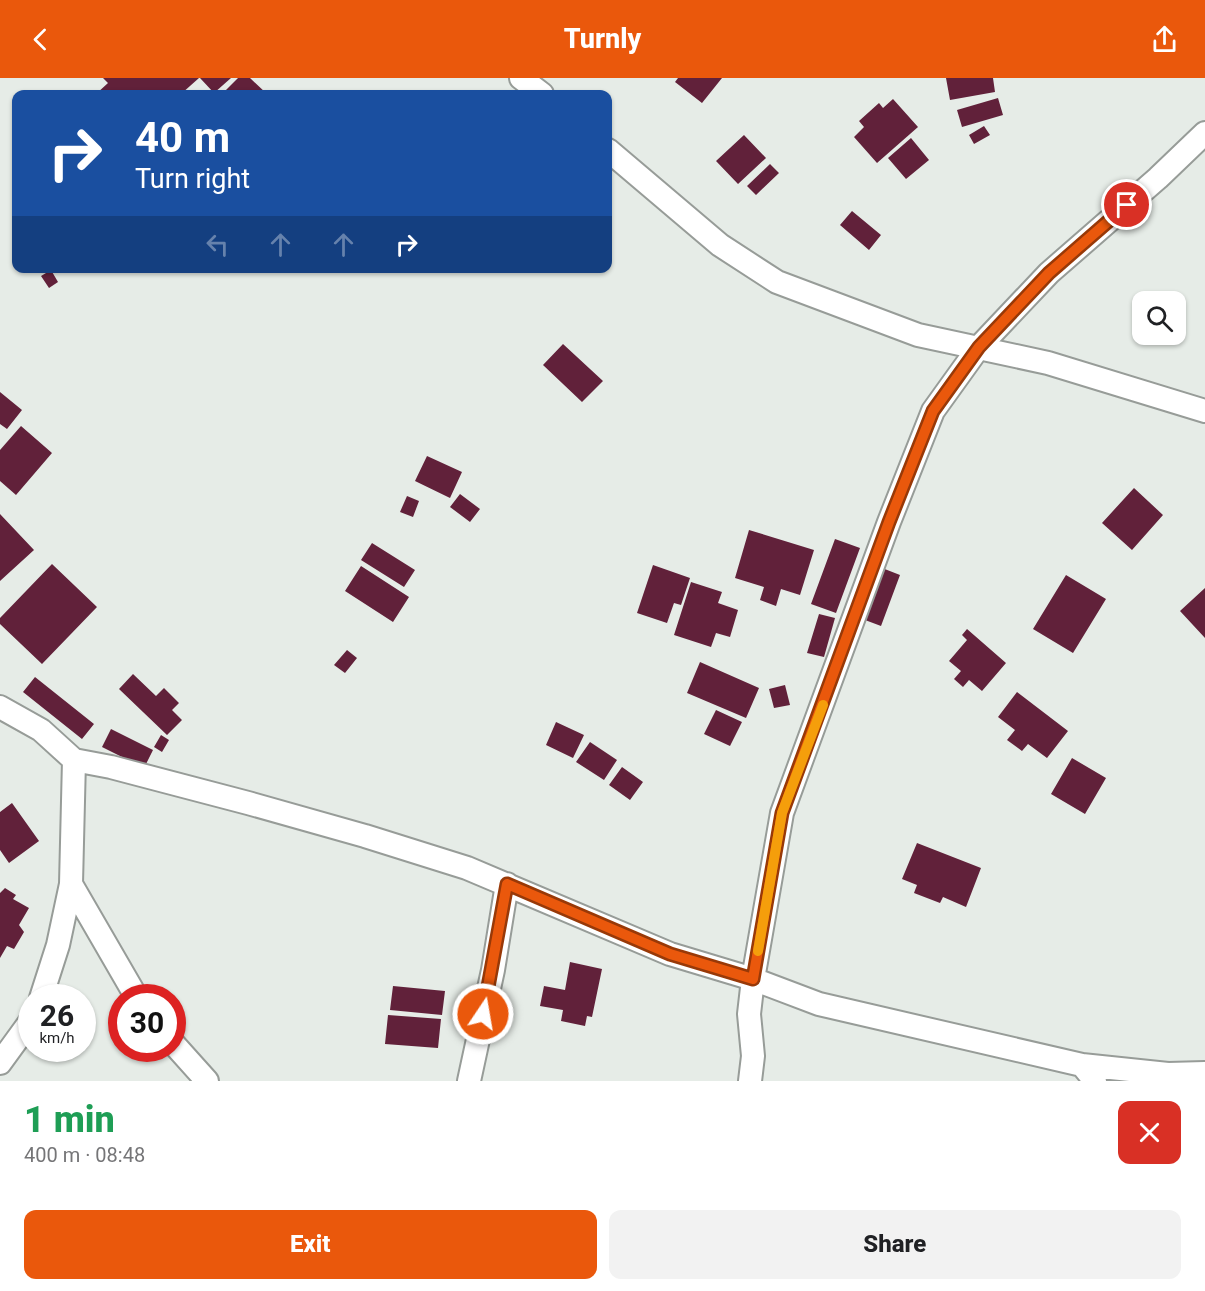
<!DOCTYPE html>
<meta charset="utf-8">
<style>
:root{--surface:#fff;--page:#f2f2f2;--text:#202124;--muted:#757577;--accent:#ea580c}
body{margin:0;font-family:Roboto,sans-serif;background:var(--page);color:var(--text);height:100vh;display:flex;flex-direction:column;font-size:22px;white-space:nowrap}
*{box-sizing:border-box;margin:0}
p{font-size:20px;color:var(--muted)}
.icon{flex:none;width:33px;height:33px;fill:none;stroke:currentColor;stroke-width:2;stroke-linecap:round;stroke-linejoin:round}
.map{position:relative;height:1003px;overflow:hidden}
.drawer{display:flex;flex-direction:column;background:var(--surface);flex:1}
.drawer>*{flex:none}
.guide{position:absolute;left:12px;top:12px;width:600px;height:183px;border-radius:12px;box-shadow:0 2px 4px #0004;background:#1a4fa0;color:#fff;overflow:hidden}
.tools{position:absolute;left:1132px;top:213px;display:grid;gap:12px}
.tools a{display:grid;place-items:center;width:54px;height:54px;border-radius:12px;background:var(--surface);box-shadow:0 2px 4px #0004;font-size:30px}
.speed{position:absolute;left:18px;top:906px;display:flex;gap:12px;font-size:30px;font-weight:700;text-align:center}
.speed>*{display:grid;place-content:center;width:78px;height:78px;border-radius:50%;background:var(--surface);box-shadow:0 2px 4px #0004;line-height:1}
.speed small{font-size:15px;font-weight:400}
.speed .limit{border:9px solid #d22;background:#fff;color:#111}
.pin{position:absolute;display:grid;place-items:center;width:51px;height:51px;color:#fff;margin:-26px;border:3px solid #fff;border-radius:50%;box-shadow:0 2px 6px #0007}
.me{position:absolute;width:66px;margin:-33px;rotate:12deg;stroke-linejoin:round;filter:drop-shadow(0 0 4px #0008)}
.turn{display:flex;align-items:center;gap:21px;height:126px;padding:0 24px;font-size:27px}
.turn .icon{width:78px;height:78px;stroke-width:2.5}
.turn b{display:block;font-size:42px;line-height:51px}
.lanes{display:flex;align-items:center;height:57px;padding:0 24px;background:#0003;justify-content:center;gap:30px;direction:ltr}
.lanes .off{opacity:.35}
.round{display:grid;place-items:center;flex:none;width:63px;height:63px;border-radius:12px;background:var(--page)}
.head{display:flex;align-items:center;justify-content:space-between;height:102px;padding:0 24px}
h1{font-size:36px;font-weight:800;line-height:45px;color:#1e9e55}
.button{display:flex;gap:12px;margin-top:auto;padding:12px 24px}
.button a{flex:1;height:69px;border-radius:12px;background:var(--accent);color:#fff;font-size:24px;font-weight:800;line-height:69px;text-align:center}
.button a+a{background:var(--page);color:var(--text)}
header{display:flex;justify-content:space-between;align-items:center;height:78px;padding:0 24px;background:var(--accent);color:#fff;font-size:27px;font-weight:800}
.map>svg:first-child{display:block}
.building{fill:#61213a}
.lines{fill:none;stroke-linecap:round;stroke-linejoin:round}
.minor-casing{stroke:#979c98;stroke-width:26}
.minor{stroke:#fff;stroke-width:22}
.route-casing{stroke:#983908;stroke-width:15}
.route{stroke:#ea580c;stroke-width:10}
.slow{stroke:#f59e0b;stroke-width:10}
</style>
<header><svg class="icon" aria-label="back" viewBox="0 0 24 24"><path d="M15 5l-7 7 7 7"/></svg>Turnly<svg class="icon" aria-label="share" viewBox="0 0 24 24"><path d="M12 15V3M7 8l5-5 5 5M5 13v7h14v-7"/></svg></header>
<div class="map">
<svg width="1205" height="1003" viewBox="0 0 1205 1003">
<rect width="100%" height="100%" fill="#e6ece7"/>
<path class="building" d="M 103,0 L 199,0 L 181,16 L 96,16 L 108,5 Z
M 200,0 L 231,0 L 214,15 Z
M 238,0 L 250,0 L 267,16 L 222,16 Z
M 678,0 L 722,0 L 702,25 L 675,4 Z
M 946,0 L 993,0 L 995,14 L 950,22 Z
M 998,20 L 1003,37 L 962,49 L 957,32 Z
M 893,21 L 918,49 L 877,85 L 854,59 L 864,49 L 859,43 L 879,25 L 883,30 Z
M 984,48 L 990,57 L 974,66 L 969,57 Z
M 744,57 L 766,80 L 738,106 L 716,83 Z
M 911,60 L 929,82 L 906,101 L 888,80 Z
M 770,86 L 779,95 L 756,117 L 747,108 Z
M 852,133 L 881,157 L 869,172 L 840,147 Z
M 51,192 L 58,204 L 49,210 L 41,198 Z
M 563,266 L 603,303 L 582,324 L 543,287 Z
M 0,314 L 22,332 L 7,351 L 0,346 Z
M 21,348 L 52,375 L 16,417 L 0,403 L 0,372 Z
M 427,378 L 462,394 L 450,420 L 415,403 Z
M 1134,410 L 1163,437 L 1132,472 L 1102,445 Z
M 460,416 L 480,431 L 470,444 L 450,429 Z
M 407,418 L 419,423 L 413,439 L 400,434 Z
M 0,436 L 34,472 L 0,503 Z
M 749,452 L 814,472 L 800,517 L 781,511 L 776,528 L 760,522 L 764,509 L 735,500 Z
M 835,461 L 860,470 L 836,535 L 811,526 Z
M 372,465 L 415,492 L 404,509 L 361,482 Z
M 52,486 L 97,529 L 42,586 L 0,546 L 0,540 Z
M 653,487 L 690,500 L 681,527 L 674,525 L 667,545 L 637,535 Z
M 361,488 L 409,519 L 393,544 L 345,513 Z
M 877,488 L 900,497 L 881,548 L 857,539 Z
M 1066,497 L 1106,521 L 1073,575 L 1033,551 Z
M 691,504 L 722,514 L 718,525 L 738,532 L 730,559 L 716,555 L 711,569 L 674,557 Z
M 1205,510 L 1205,560 L 1180,533 Z
M 819,536 L 835,540 L 824,579 L 807,575 Z
M 967,551 L 1006,585 L 982,613 L 969,602 L 963,609 L 954,601 L 961,593 L 949,583 L 967,562 L 962,557 Z
M 347,572 L 357,580 L 345,595 L 334,587 Z
M 700,584 L 759,610 L 746,640 L 687,615 Z
M 133,596 L 156,618 L 164,610 L 179,625 L 172,632 L 182,642 L 167,657 L 119,611 Z
M 35,599 L 94,646 L 82,661 L 23,614 Z
M 785,607 L 790,627 L 774,630 L 769,611 Z
M 1017,614 L 1068,653 L 1047,680 L 1028,666 L 1022,673 L 1007,662 L 1015,652 L 998,639 Z
M 716,632 L 742,644 L 730,668 L 704,656 Z
M 556,644 L 584,657 L 573,680 L 546,667 Z
M 111,651 L 153,672 L 144,690 L 102,669 Z
M 161,657 L 169,662 L 162,674 L 154,669 Z
M 590,664 L 617,682 L 604,702 L 576,684 Z
M 1072,680 L 1106,700 L 1085,736 L 1051,716 Z
M 622,689 L 643,704 L 630,722 L 609,707 Z
M 12,725 L 39,763 L 9,785 L 0,772 L 0,734 Z
M 917,765 L 981,790 L 966,829 L 943,819 L 940,825 L 914,815 L 917,807 L 902,801 Z
M 5,810 L 16,817 L 13,821 L 29,830 L 19,847 L 24,854 L 14,871 L 7,868 L 0,880 L 0,815 Z
M 570,884 L 602,891 L 592,939 L 587,938 L 585,948 L 561,943 L 563,932 L 540,928 L 544,908 L 565,912 Z
M 393,908 L 445,913 L 442,937 L 390,932 Z
M 388,937 L 441,941 L 438,970 L 385,966 Z"/>
<g class="lines">
<g class="minor-casing">
<path id="minor" d="M 521,0 L 542,16
M 608,72 L 720,167 L 777,204 L 918,257 L 1048,285 L 1205,333
M 0,629 L 41,652 L 74,682 L 111,689 L 248,725 L 365,758 L 467,790 L 670,876 L 753,901 L 819,926 L 1082,987 L 1095,1003
M 74,682 L 71,806 L 137,920
M 41,920 L 58,867 L 71,806
M 172,964 L 207,1003
M 0,985 L 32,941
M 1082,987 L 1168,996 L 1205,995
M 469,1003 L 493,892 L 507,806
M 750,1003 L 753,978 L 749,936 L 753,901 L 782,735 L 889,444 L 933,333 L 979,269 L 1049,195 L 1158,100 L 1205,55"/>
</g>
<use href="#minor" class="minor"/>
</g>
<g class="lines">
<g class="route-casing">
<path id="route" d="M 483,936 L 507,806 L 670,876 L 753,901 L 782,735 L 889,444 L 933,333 L 979,269 L 1049,195 L 1127,127"/>
</g>
<use href="#route" class="route"/>
<path class="slow" d="M 758,873 L 782,735 L 823,627"/>
</g>
</svg>
<div class="tools">
<a><svg class="icon" aria-label="search" viewBox="0 0 24 24"><circle cx="10" cy="10" r="6"/><path d="M15 15l6 6"/></svg></a>
</div>
<div class="speed"><div>26<small>km/h</small></div><div class="limit">30</div></div>
<div class="pin" style="left:1127px;top:127px;background:#d93025"><svg class="icon" aria-label="arrive" viewBox="0 0 24 24"><path d="M6 21V4h12l-3 4 3 4H6"/></svg></div>
<svg class="me" style="left:483px;top:936px" viewBox="-20 -20 40 40"><circle r="17" fill="#ea580c" stroke="#fff" stroke-width="3"/><path d="M0-11L8 9 0 5-8 9z" fill="#fff"/></svg>
<div class="guide">
<div class="turn"><svg class="icon" aria-label="right" viewBox="0 0 24 24"><path d="M7 20v-9h11M14 6l5 5-5 5"/></svg><div><b>40 m</b>Turn right</div></div>
<div class="lanes"><svg class="icon off" aria-label="left" viewBox="0 0 24 24"><path d="M17 20v-9H6M10 6l-5 5 5 5"/></svg><svg class="icon off" aria-label="ahead" viewBox="0 0 24 24"><path d="M12 20V5M6 11l6-6 6 6"/></svg><svg class="icon off" aria-label="ahead" viewBox="0 0 24 24"><path d="M12 20V5M6 11l6-6 6 6"/></svg><svg class="icon" aria-label="right" viewBox="0 0 24 24"><path d="M7 20v-9h11M14 6l5 5-5 5"/></svg></div>
</div>
</div>
<section class="drawer">
<div class="head"><div><h1>1 min</h1><p>400 m · 08:48</p></div><a class="round" style="background:#d93025;color:#fff"><svg class="icon" aria-label="close" viewBox="0 0 24 24"><path d="M6 6l12 12M18 6L6 18"/></svg></a></div>
<div class="button"><a>Exit</a><a>Share</a></div>
</section>
